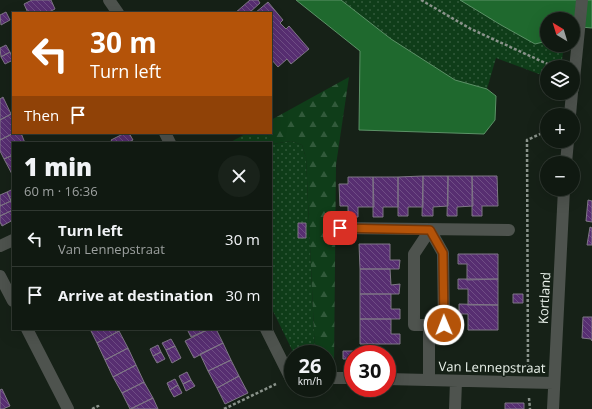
<!DOCTYPE html>
<meta charset="utf-8">
<style>
:root{--surface:#101911;--page:#19221a;--text:#f1f3f6;--muted:#9ca09f;--line:#303831}
body{margin:0;font-family:"Open Sans",sans-serif;background:var(--page);color:var(--text);height:100vh;display:flex;flex-direction:column;font-size:15px;white-space:nowrap}
*{box-sizing:border-box;margin:0}
p{font-size:13px;color:var(--muted)}
.icon{flex:none;width:22px;height:22px;fill:none;stroke:currentColor;stroke-width:2;stroke-linecap:round;stroke-linejoin:round}
.map{position:relative;flex:1;overflow:hidden}
.details{position:absolute;left:12px;top:142px;width:260px;height:188px;display:flex;flex-direction:column;background:var(--surface);border-radius:0px;box-shadow:0 4px 16px #0002,0 0 0 1px var(--line)}
.details>*{flex:none}
.top-card{position:absolute;left:12px;top:12px;width:260px;height:122px;border-radius:0px;box-shadow:0 4px 16px #0002,0 0 0 1px var(--line);background:#b45309;color:#fff;overflow:hidden}
.needle{width:26px;rotate:322deg}
.tools{position:absolute;left:540px;top:12px;display:grid;gap:8px}
.tools a{display:grid;place-items:center;width:40px;height:40px;border-radius:50%;background:var(--surface);box-shadow:0 4px 16px #0002,0 0 0 1px var(--line);font-size:20px}
.speed{position:absolute;left:284px;top:345px;display:flex;gap:8px;font-size:20px;font-weight:700;text-align:center}
.speed>*{display:grid;place-content:center;width:52px;height:52px;border-radius:50%;background:var(--surface);box-shadow:0 4px 16px #0002,0 0 0 1px var(--line);line-height:1}
.speed small{font-size:10px;font-weight:400}
.speed .limit{border:6px solid #d22;background:#fff;color:#111}
.pin{position:absolute;display:grid;place-items:center;width:34px;height:34px;color:#fff;margin:-17px;border-radius:8px;box-shadow:0 2px 6px #0006}
.me{position:absolute;width:44px;margin:-22px;rotate:359deg;stroke-linejoin:round;filter:drop-shadow(0 0 3px #0008)}
.turn{display:flex;align-items:center;gap:14px;height:84px;padding:0 12px;font-size:18px}
.turn .icon{width:52px;height:52px;stroke-width:2.5}
.turn b{display:block;font-size:28px;line-height:34px}
.then{display:flex;align-items:center;height:38px;padding:0 12px;background:#0003;gap:8px;font-size:15px}
.round{display:grid;place-items:center;flex:none;width:42px;height:42px;border-radius:21px;background:var(--page)}
.headline{display:flex;align-items:center;justify-content:space-between;height:68px;padding:0 12px}
h1{font-size:24px;font-weight:800;line-height:30px}
ul{padding:0;list-style:none}
li{display:flex;align-items:center;gap:12px;height:56px;padding:0 12px;border-top:1px solid var(--line)}
li div{flex:1}
li b{display:block;font-size:15px}
li em{font-style:normal}
.map>svg:first-child{display:block}
.grass{fill:url(#grass-dots)}
.forest{fill:url(#forest-firs)}
.water{fill:#1f692e;stroke:#5c9267}
.building{fill:url(#building-back-hatch);stroke:#7f7786}
.lines{fill:none;stroke-linecap:round;stroke-linejoin:round}
.path{stroke:#8a938b;stroke-width:2.5;stroke-dasharray:3 2;stroke-linecap:butt}
.minor{stroke:#4e534e;stroke-width:12}
.route-casing{stroke:#753606;stroke-width:10}
.route{stroke:#b45309;stroke-width:7}
.labels{text-anchor:middle;dominant-baseline:central;stroke-width:3;stroke-linejoin:round;paint-order:stroke}
.street-label{font-size:13px;fill:#eaf2eb;stroke:#162117}
</style>
<div class="map">
<svg width="592" height="409" viewBox="0 0 592 409">
<defs>
<pattern id="grass-dots" width="8" height="8" patternUnits="userSpaceOnUse"><rect width="8" height="8" fill="#0f3d19"/><path d="M2 2h.1M6 6h.1" fill="none" stroke="#325a3b" stroke-width="1.8" stroke-linecap="round"/></pattern>
<pattern id="forest-firs" width="22" height="20" patternUnits="userSpaceOnUse"><rect width="22" height="20" fill="#0f3d19"/><path d="M5 1l3.5 6h-7zM16 11l3.5 6h-7z" fill="#325a3b"/></pattern>
<pattern id="building-back-hatch" width="6" height="6" patternUnits="userSpaceOnUse"><rect width="6" height="6" fill="#572e71"/><path d="M-1 5l2 2M0 0l6 6M5-1l2 2" fill="none" stroke="#6f4d85"/></pattern>
</defs>
<rect width="100%" height="100%" fill="#162117"/>
<path class="grass" d="M 341,0 L 460,0 L 501,25 L 535,44 L 547,41 L 547,45 L 564,45 L 561,67 L 547,67 L 547,77 L 496,58 L 487,89 L 455,80 L 391,39 Z
M 247,133 L 266,133 L 273,144 L 291,141 L 302,145 L 306,158 L 315,354 L 294,354 L 271,307 L 271,143 L 229,143 Z"/>
<path class="forest" d="M 349,77 L 336,165 L 334,365 L 327,365 L 327,354 L 315,354 L 306,158 L 302,145 L 291,141 L 273,144 L 266,133 L 271,133 L 271,120 Z"/>
<path class="water" d="M 296,0 L 341,0 L 391,39 L 455,80 L 487,89 L 496,96 L 495,120 L 484,134 L 359,130 L 360,51 Z
M 460,0 L 592,0 L 592,28 L 581,27 L 573,28 L 573,19 L 547,19 L 547,41 L 535,44 L 501,25 Z"/>
<path class="building" d="M 32,0 L 51,0 L 55,9 L 47,13 L 28,13 L 24,4 Z
M 250,0 L 258,0 L 260,3 L 249,13 L 235,13 Z
M 268,2 L 283,20 L 280,23 L 286,29 L 289,26 L 309,49 L 291,64 L 287,59 L 278,67 L 271,59 L 271,13 L 255,13 Z
M 6,12 L 10,20 L 1,25 L 0,15 Z
M 6,45 L 10,52 L 1,57 L 0,48 Z
M 10,52 L 13,60 L 5,64 L 1,57 Z
M 3,97 L 11,114 L 0,120 L 0,99 Z
M 11,114 L 13,118 L 13,133 L 14,133 L 0,140 L 0,120 Z
M 14,133 L 21,133 L 25,143 L 13,143 L 13,155 L 4,159 L 0,151 L 0,140 Z
M 125,133 L 129,133 L 133,140 L 127,143 L 113,143 L 111,140 Z
M 13,155 L 13,176 L 4,159 Z
M 423,176 L 448,176 L 448,206 L 433,207 L 433,216 L 422,216 Z
M 423,176 L 423,207 L 408,207 L 408,216 L 398,216 L 398,177 Z
M 448,176 L 472,176 L 473,206 L 457,207 L 457,216 L 447,216 Z
M 472,176 L 497,176 L 498,206 L 482,206 L 482,216 L 472,216 Z
M 348,177 L 373,177 L 374,207 L 358,207 L 358,217 L 348,217 L 348,206 L 340,206 L 339,184 L 348,184 Z
M 373,177 L 398,177 L 398,207 L 383,207 L 383,217 L 373,217 Z
M 13,189 L 13,200 L 11,201 L 7,192 Z
M 7,192 L 11,201 L 0,206 L 0,195 Z
M 588,200 L 592,201 L 592,222 L 586,221 Z
M 11,201 L 13,205 L 13,210 L 0,216 L 0,206 Z
M 13,210 L 13,220 L 2,226 L 0,222 L 0,216 Z
M 298,223 L 306,223 L 306,238 L 298,238 Z
M 590,227 L 592,228 L 592,245 L 587,245 Z
M 359,244 L 390,244 L 390,260 L 400,260 L 399,269 L 360,269 Z
M 458,254 L 498,254 L 498,279 L 467,280 L 467,264 L 458,264 Z
M 360,269 L 390,269 L 391,285 L 400,284 L 399,294 L 360,294 Z
M 458,279 L 498,279 L 498,305 L 468,305 L 468,289 L 458,289 Z
M 360,294 L 391,294 L 391,309 L 400,309 L 400,319 L 360,319 Z
M 513,294 L 523,294 L 523,303 L 513,303 Z
M 459,304 L 498,305 L 498,330 L 468,330 L 468,314 L 459,314 Z
M 583,317 L 592,317 L 592,341 L 591,339 L 582,338 Z
M 360,319 L 391,319 L 391,334 L 400,334 L 400,344 L 360,344 Z
M 90,329 L 118,329 L 119,331 L 97,343 Z
M 187,329 L 209,329 L 191,337 Z
M 209,329 L 216,329 L 223,343 L 194,358 L 185,341 Z
M 119,331 L 128,348 L 105,360 L 97,343 Z
M 171,339 L 175,346 L 166,350 L 162,343 Z
M 223,343 L 231,360 L 208,371 L 200,354 Z
M 158,345 L 161,352 L 153,356 L 150,349 Z
M 175,346 L 181,358 L 172,363 L 166,350 Z
M 128,348 L 136,365 L 113,377 L 105,360 Z
M 343,351 L 354,351 L 353,359 L 343,359 Z
M 161,352 L 165,359 L 157,363 L 153,356 Z
M 231,360 L 239,376 L 217,388 L 208,371 Z
M 136,365 L 144,382 L 122,393 L 113,377 Z
M 187,372 L 191,380 L 183,384 L 179,376 Z
M 239,376 L 248,393 L 225,404 L 217,388 Z
M 175,379 L 178,385 L 170,390 L 167,383 Z
M 191,380 L 195,386 L 186,391 L 183,384 Z
M 144,382 L 153,398 L 130,409 L 122,393 Z
M 178,385 L 182,393 L 174,397 L 170,390 Z
M 2,389 L 10,406 L 3,409 L 0,409 L 0,390 Z
M 153,398 L 158,409 L 131,409 Z
M 505,403 L 524,403 L 524,409 L 505,409 Z"/>
<g class="lines">
<path class="path" d="M 421,0 L 471,29 L 554,67
M 528,367 L 527,140 L 547,131
M 529,398 L 530,409
M 92,409 L 98,406 L 99,409
M 224,409 L 276,384"/>
<path class="minor" d="M 109,0 L 118,13
M 573,89 L 582,0
M 570,115 L 572,93
M 165,133 L 170,143
M 566,163 L 568,141
M 340,228 L 509,230
M 430,230 L 443,253 L 444,325 L 414,325 L 414,254 Z
M 0,246 L 13,240
M 0,276 L 13,301
M 429,325 L 429,380
M 27,329 L 68,409
M 266,329 L 290,377 L 293,377
M 327,378 L 353,378
M 387,379 L 554,383
M 455,409 L 456,381
M 553,409 L 564,189"/>
</g>
<g class="lines">
<g class="route-casing">
<path id="route" d="M 340,228 L 430,230 L 443,253 L 444,325"/>
</g>
<use href="#route" class="route"/>
</g>
<g class="labels">
<g class="street-label">
<text transform="translate(544 298) rotate(-87)">Kortland</text>
<text transform="translate(492 367) rotate(1)">Van Lennepstraat</text>
</g>
</g>
</svg>
<div class="tools">
<a><svg class="needle" viewBox="-14 -14 28 28"><path d="M0-13l5 13h-10z" fill="#e53935"/><path d="M0 13l5-13h-10z" fill="#9ca09f"/></svg></a>
<a><svg class="icon" aria-label="layers" viewBox="0 0 24 24"><path d="M12 4l9 5-9 5-9-5zM3 14l9 5 9-5"/></svg></a>
<a>+</a>
<a>−</a>
</div>
<div class="speed"><div>26<small>km/h</small></div><div class="limit">30</div></div>
<div class="pin" style="left:340px;top:228px;background:#d93025"><svg class="icon" aria-label="arrive" viewBox="0 0 24 24"><path d="M6 21V4h12l-3 4 3 4H6"/></svg></div>
<svg class="me" style="left:444px;top:325px" viewBox="-20 -20 40 40"><circle r="17" fill="#b45309" stroke="#fff" stroke-width="3"/><path d="M0-11L8 9 0 5-8 9z" fill="#fff"/></svg>
<div class="top-card">
<div class="turn"><svg class="icon" aria-label="left" viewBox="0 0 24 24"><path d="M17 20v-9H6M10 6l-5 5 5 5"/></svg><div><b>30 m</b>Turn left</div></div>
<div class="then">Then<svg class="icon" aria-label="arrive" viewBox="0 0 24 24"><path d="M6 21V4h12l-3 4 3 4H6"/></svg></div>
</div>
<section class="details">
<div class="headline"><div><h1>1 min</h1><p>60 m · 16:36</p></div><a class="round"><svg class="icon" aria-label="close" viewBox="0 0 24 24"><path d="M6 6l12 12M18 6L6 18"/></svg></a></div>
<ul>
<li><svg class="icon" aria-label="left" viewBox="0 0 24 24"><path d="M17 20v-9H6M10 6l-5 5 5 5"/></svg><div><b>Turn left</b><p>Van Lennepstraat</p></div><em>30 m</em></li>
<li><svg class="icon" aria-label="arrive" viewBox="0 0 24 24"><path d="M6 21V4h12l-3 4 3 4H6"/></svg><div><b>Arrive at destination</b></div><em>30 m</em></li>
</ul>
</section>
</div>
